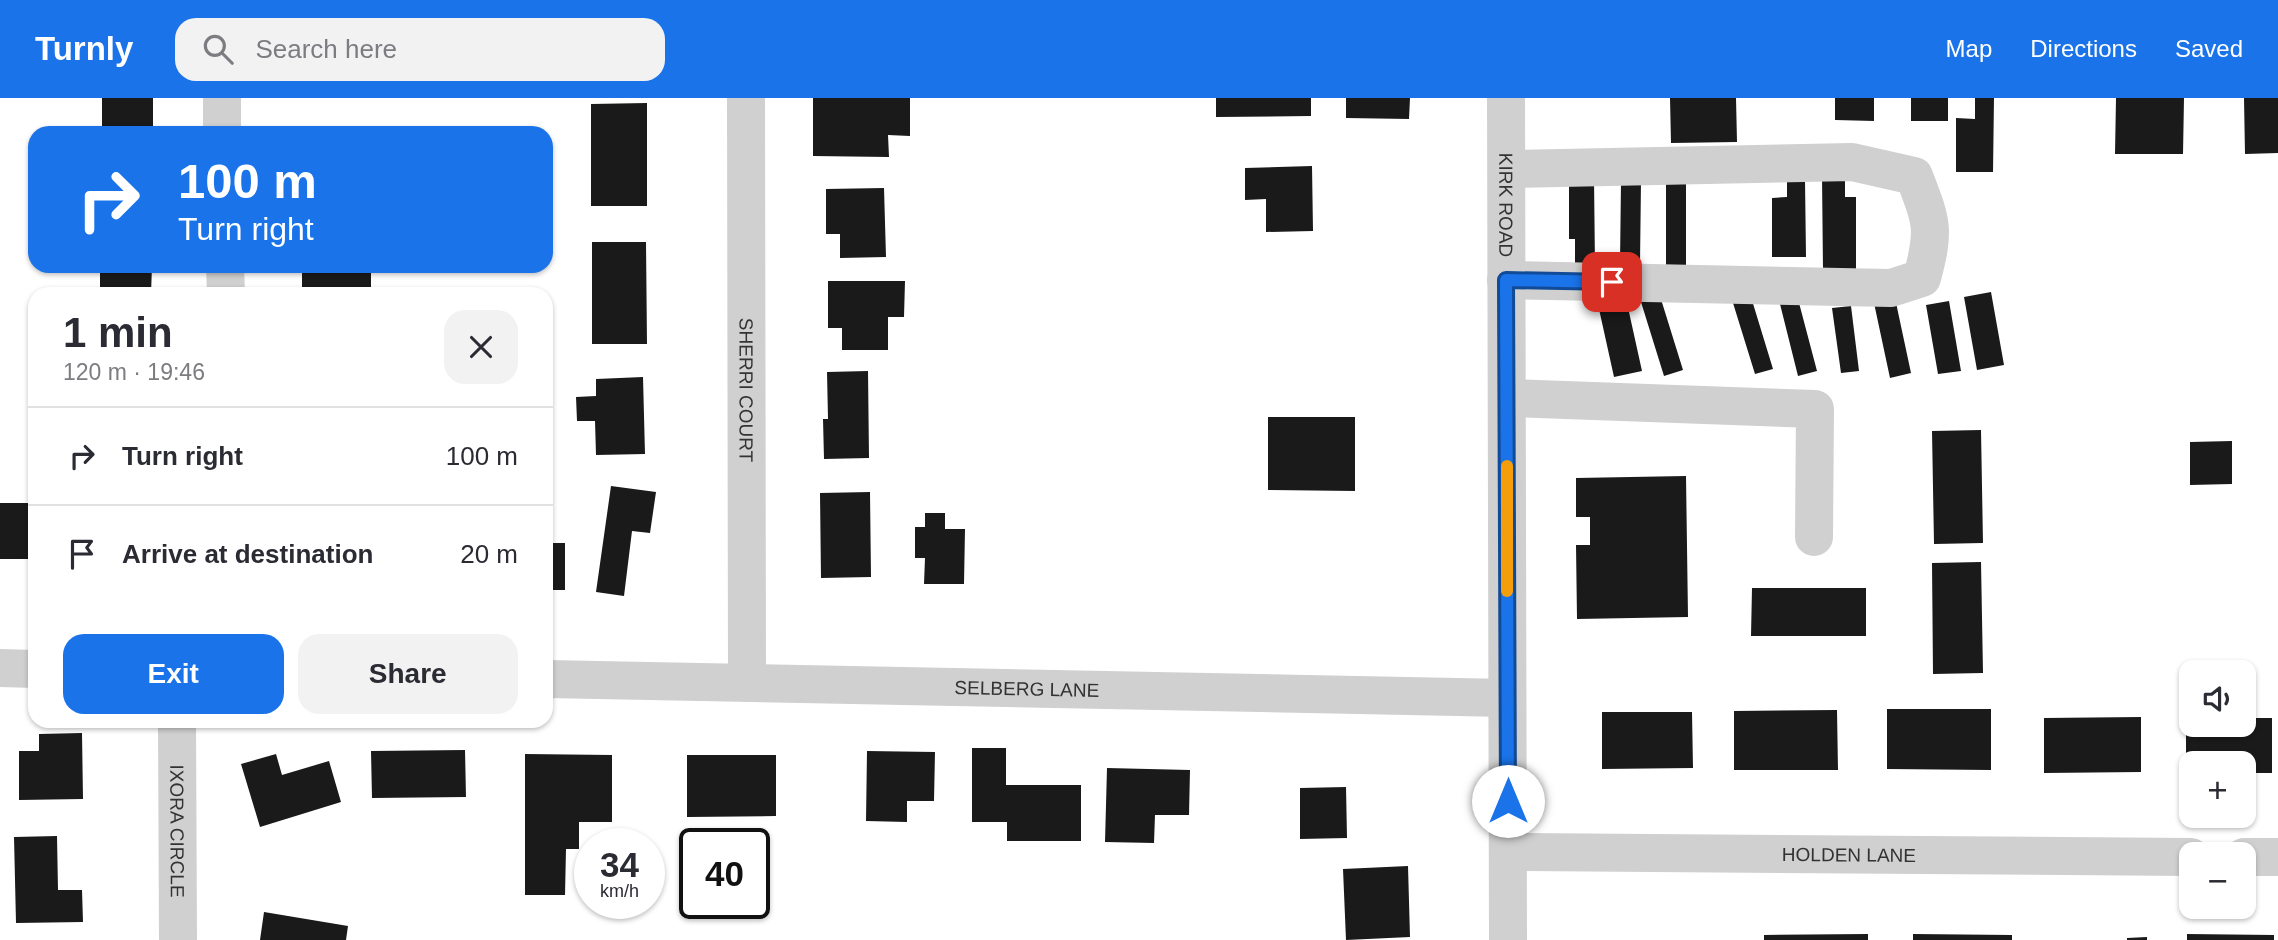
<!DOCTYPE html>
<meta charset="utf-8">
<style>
:root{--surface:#fff;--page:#f2f2f3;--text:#2b2b33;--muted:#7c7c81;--line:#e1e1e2;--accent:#1a73e8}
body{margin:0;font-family:Helvetica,sans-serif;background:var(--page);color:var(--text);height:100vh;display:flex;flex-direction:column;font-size:26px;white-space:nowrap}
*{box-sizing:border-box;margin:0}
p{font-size:23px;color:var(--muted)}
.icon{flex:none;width:38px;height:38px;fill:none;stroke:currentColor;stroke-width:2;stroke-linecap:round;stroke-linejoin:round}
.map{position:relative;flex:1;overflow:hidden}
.details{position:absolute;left:28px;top:189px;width:525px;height:441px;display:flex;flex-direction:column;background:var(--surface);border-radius:21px;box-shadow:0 2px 5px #0004}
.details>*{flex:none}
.hud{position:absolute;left:28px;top:28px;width:525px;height:147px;border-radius:21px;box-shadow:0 2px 5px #0004;background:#1a73e8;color:#fff;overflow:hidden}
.tools{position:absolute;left:2179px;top:562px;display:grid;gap:14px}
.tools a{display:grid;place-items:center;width:77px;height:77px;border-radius:14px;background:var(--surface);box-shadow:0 2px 5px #0004;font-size:35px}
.speed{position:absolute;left:574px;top:730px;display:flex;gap:14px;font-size:35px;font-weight:700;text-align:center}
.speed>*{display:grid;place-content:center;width:91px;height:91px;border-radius:50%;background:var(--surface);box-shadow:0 2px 5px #0004;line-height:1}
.speed small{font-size:18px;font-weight:400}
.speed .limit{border:4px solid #111;border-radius:10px;background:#fff;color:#111}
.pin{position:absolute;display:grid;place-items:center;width:60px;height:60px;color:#fff;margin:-30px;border-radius:14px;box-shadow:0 4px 10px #0006}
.me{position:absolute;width:77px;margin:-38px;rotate:0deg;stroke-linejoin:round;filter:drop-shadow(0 0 5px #0008)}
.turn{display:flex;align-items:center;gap:24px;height:147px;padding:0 35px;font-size:32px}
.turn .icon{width:91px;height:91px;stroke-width:2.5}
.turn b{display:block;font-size:49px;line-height:60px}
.round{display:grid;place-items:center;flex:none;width:74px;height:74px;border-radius:21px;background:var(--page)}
.overview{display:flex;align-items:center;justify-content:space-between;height:119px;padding:0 35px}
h1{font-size:42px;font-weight:600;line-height:52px}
.cta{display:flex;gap:14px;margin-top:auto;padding:14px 35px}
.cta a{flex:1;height:80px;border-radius:21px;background:var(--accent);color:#fff;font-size:28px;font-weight:600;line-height:80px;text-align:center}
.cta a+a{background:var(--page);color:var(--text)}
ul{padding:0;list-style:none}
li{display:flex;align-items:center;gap:21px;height:98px;padding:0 35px;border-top:2px solid var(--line)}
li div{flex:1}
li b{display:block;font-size:26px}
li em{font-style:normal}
header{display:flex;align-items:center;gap:42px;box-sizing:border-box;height:98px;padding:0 35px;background:var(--accent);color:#fff}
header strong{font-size:33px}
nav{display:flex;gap:38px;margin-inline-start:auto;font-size:24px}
.search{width:490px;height:63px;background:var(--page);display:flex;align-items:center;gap:18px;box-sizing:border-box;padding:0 24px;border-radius:21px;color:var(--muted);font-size:26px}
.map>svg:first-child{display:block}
.building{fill:#1a1a1a}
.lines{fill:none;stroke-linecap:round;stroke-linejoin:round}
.minor{stroke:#d0d0d0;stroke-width:38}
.route-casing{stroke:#114b97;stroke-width:18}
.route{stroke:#1a73e8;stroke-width:12}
.slow{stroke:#f59e0b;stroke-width:12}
.labels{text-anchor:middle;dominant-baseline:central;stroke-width:7;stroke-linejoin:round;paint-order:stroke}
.street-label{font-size:19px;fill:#333;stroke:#fff}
</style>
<header>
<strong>Turnly</strong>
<div class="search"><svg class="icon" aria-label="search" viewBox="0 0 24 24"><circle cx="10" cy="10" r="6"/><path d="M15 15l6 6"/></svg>Search here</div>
<nav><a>Map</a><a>Directions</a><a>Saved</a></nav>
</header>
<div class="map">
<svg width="2278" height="842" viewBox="0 0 2278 842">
<rect width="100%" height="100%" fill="#fff"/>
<path class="building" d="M 102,0 L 153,0 L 153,35 L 102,35 Z
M 813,0 L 910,0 L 910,38 L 888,37 L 889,59 L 813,58 Z
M 1216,0 L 1311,0 L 1311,18 L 1216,19 Z
M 1346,0 L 1410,0 L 1409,21 L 1346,20 Z
M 1670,0 L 1736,0 L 1737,44 L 1671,45 Z
M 1835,0 L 1874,0 L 1874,23 L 1835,22 Z
M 1911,0 L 1948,0 L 1948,23 L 1911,23 Z
M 1975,0 L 1994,0 L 1993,74 L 1956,74 L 1956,20 L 1975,21 Z
M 2116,0 L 2184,0 L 2183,56 L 2115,56 Z
M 2244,0 L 2278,0 L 2278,55 L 2245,56 Z
M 647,5 L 647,108 L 591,108 L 591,6 Z
M 1312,68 L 1313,133 L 1266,134 L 1266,101 L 1245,102 L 1245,70 Z
M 1822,78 L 1845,78 L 1845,99 L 1856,99 L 1856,172 L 1823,172 Z
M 1594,79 L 1595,169 L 1575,170 L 1575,141 L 1569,141 L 1569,80 Z
M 1666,81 L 1686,81 L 1686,170 L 1666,170 Z
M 1787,82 L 1805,82 L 1806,159 L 1772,159 L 1772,100 L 1787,99 Z
M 1621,83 L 1641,83 L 1640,166 L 1620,166 Z
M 884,90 L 886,159 L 840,160 L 840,136 L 826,136 L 826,91 Z
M 592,144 L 646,144 L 647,246 L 592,246 Z
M 100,168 L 152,168 L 151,196 L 100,196 Z
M 302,168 L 371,168 L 371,196 L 302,196 Z
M 828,183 L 905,183 L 904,219 L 888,219 L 888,252 L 842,252 L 842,230 L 828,230 Z
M 1991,194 L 2004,267 L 1977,272 L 1964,199 Z
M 1660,198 L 1683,272 L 1664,278 L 1641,204 Z
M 1751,199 L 1773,271 L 1755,276 L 1733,205 Z
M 1895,200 L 1911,275 L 1890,280 L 1874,205 Z
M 1798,201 L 1817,273 L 1798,278 L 1780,206 Z
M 1949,203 L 1961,273 L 1938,276 L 1926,207 Z
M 1627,205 L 1642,273 L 1614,279 L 1599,211 Z
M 1851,208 L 1859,273 L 1841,275 L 1832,210 Z
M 868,273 L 869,360 L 824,361 L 823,321 L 828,321 L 827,274 Z
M 643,279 L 645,356 L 596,357 L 595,323 L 577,323 L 576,299 L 596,298 L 596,281 Z
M 1268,319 L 1355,319 L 1355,393 L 1268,392 Z
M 1981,332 L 1983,445 L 1934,446 L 1932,333 Z
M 2232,343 L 2232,386 L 2190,387 L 2190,344 Z
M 1686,378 L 1688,519 L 1577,521 L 1576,447 L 1590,447 L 1590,419 L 1576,419 L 1576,380 Z
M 611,388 L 656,394 L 650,435 L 632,433 L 624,498 L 596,494 Z
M 870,394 L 871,479 L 821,480 L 820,395 Z
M 0,405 L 35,405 L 35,461 L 0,461 Z
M 925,415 L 945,415 L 945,431 L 965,431 L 964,486 L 924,486 L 925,460 L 915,460 L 915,429 L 925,429 Z
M 546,445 L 565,445 L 565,492 L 546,492 Z
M 1981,464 L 1983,575 L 1933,576 L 1932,465 Z
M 1752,490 L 1866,490 L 1866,538 L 1751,538 Z
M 1887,611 L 1991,611 L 1991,672 L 1887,671 Z
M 1837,612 L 1838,672 L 1734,672 L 1734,613 Z
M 1602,614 L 1692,614 L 1693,670 L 1602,671 Z
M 2141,619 L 2141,674 L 2044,675 L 2044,620 Z
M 2186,620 L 2191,620 L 2191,626 L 2244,626 L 2244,620 L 2272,620 L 2272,675 L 2244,675 L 2244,665 L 2191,665 L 2191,676 L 2186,676 Z
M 82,635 L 83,701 L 19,702 L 19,653 L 39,653 L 39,636 Z
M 972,650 L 1006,650 L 1006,687 L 1081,687 L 1081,743 L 1007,743 L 1007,724 L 972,724 Z
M 465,652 L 466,699 L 372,700 L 371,653 Z
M 867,653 L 935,654 L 934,703 L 907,703 L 907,724 L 866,723 Z
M 276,656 L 282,677 L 329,663 L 341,704 L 260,729 L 241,666 Z
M 525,656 L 612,657 L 612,724 L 579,724 L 579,751 L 566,751 L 565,797 L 525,797 Z
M 687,657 L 776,657 L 776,718 L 687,719 Z
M 1107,670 L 1190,672 L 1189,717 L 1155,717 L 1154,745 L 1105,744 Z
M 1346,689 L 1347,740 L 1300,741 L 1300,690 Z
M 57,738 L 58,792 L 82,792 L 83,824 L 16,825 L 14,739 Z
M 1408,768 L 1410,839 L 1346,842 L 1343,771 Z
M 264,814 L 348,828 L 346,842 L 260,842 Z
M 1868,836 L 1868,842 L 1764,842 L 1764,837 Z
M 1913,836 L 2012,837 L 2012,842 L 1913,842 Z
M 2187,836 L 2274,837 L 2274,842 L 2187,842 Z
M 2147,839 L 2147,842 L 2127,842 L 2127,840 Z"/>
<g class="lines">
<g class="minor">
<path d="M 222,0 L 222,35"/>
<path id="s1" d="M 746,0 L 747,585"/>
<path id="s2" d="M 1506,0 L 1508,842"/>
<path d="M 225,168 L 226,196"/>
<path d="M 1506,182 L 1891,190 L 1922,180 C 1935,131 1932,125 1914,78 L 1852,64 L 1507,71"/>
<path d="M 1507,300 L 1815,311 L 1814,439"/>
<path d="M 0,570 L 35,571"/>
<path id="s3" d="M 546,581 L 1507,600"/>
<path id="s4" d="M 177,623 L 178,842"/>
<path id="s5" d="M 1508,754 L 2191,759"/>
<path d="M 2244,759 L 2278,759"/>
</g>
</g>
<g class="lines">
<g class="route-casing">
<path id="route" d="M 1508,703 L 1506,182 L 1612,184"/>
</g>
<use href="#route" class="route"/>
<path class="slow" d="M 1507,368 L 1507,493"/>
</g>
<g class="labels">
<g class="street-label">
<text stroke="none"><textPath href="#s2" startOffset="107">KIRK ROAD</textPath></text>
<text stroke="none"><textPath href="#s1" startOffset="292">SHERRI COURT</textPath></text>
<text stroke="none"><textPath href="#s3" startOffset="481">SELBERG LANE</textPath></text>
<text stroke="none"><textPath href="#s4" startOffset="110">IXORA CIRCLE</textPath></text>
<text stroke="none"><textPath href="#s5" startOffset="341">HOLDEN LANE</textPath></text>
</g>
</g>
</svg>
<div class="tools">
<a><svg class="icon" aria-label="sound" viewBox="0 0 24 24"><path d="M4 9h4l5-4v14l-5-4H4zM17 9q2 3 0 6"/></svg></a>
<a>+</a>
<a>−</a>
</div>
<div class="speed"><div>34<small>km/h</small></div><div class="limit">40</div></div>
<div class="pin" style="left:1612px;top:184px;background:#d93025"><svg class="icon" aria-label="arrive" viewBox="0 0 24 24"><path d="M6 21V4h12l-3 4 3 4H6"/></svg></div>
<svg class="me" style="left:1508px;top:703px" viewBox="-20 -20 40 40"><circle r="19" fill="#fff"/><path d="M0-13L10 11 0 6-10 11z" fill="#1a73e8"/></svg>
<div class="hud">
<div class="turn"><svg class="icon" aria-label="right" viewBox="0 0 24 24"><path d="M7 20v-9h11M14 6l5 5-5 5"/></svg><div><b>100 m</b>Turn right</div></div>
</div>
<section class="details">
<div class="overview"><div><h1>1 min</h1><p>120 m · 19:46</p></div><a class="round"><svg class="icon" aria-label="close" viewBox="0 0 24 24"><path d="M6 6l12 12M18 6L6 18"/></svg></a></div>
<ul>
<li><svg class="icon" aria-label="right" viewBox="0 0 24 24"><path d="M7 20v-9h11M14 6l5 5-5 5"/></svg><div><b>Turn right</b></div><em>100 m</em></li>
<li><svg class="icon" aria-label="arrive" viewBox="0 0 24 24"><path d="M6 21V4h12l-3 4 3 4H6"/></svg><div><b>Arrive at destination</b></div><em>20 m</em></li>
</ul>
<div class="cta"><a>Exit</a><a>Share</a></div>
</section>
</div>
